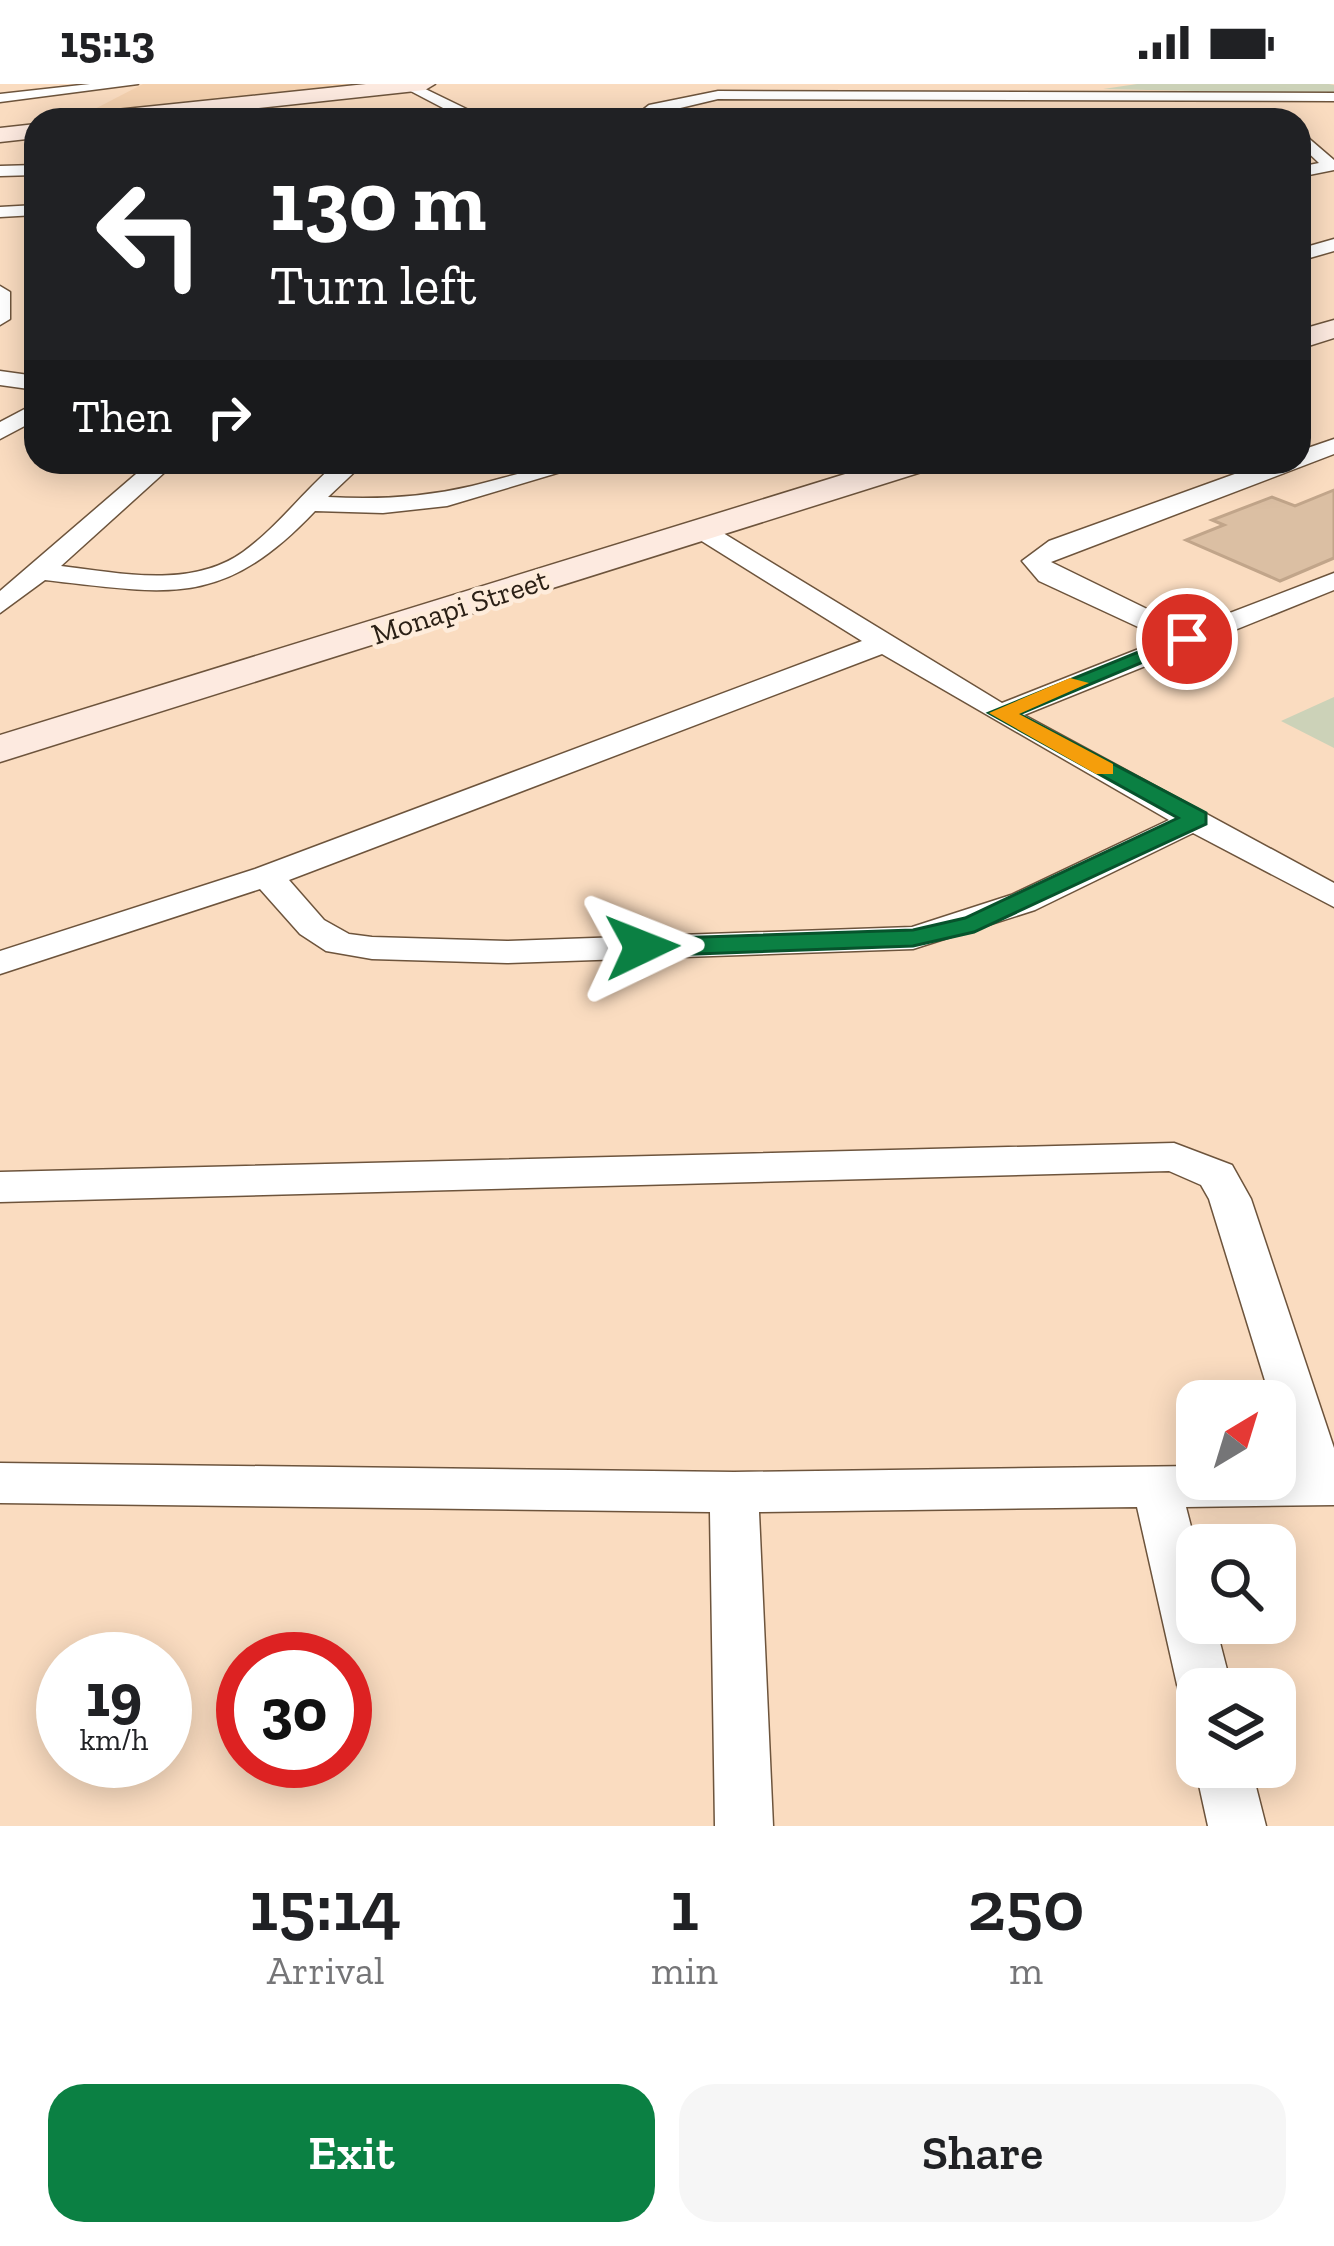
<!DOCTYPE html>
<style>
:root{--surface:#fff;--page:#f6f6f6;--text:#202124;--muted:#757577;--accent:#0b8043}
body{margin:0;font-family:"Zilla Slab",serif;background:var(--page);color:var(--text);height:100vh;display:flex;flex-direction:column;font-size:45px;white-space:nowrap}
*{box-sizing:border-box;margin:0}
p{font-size:39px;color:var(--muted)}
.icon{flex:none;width:66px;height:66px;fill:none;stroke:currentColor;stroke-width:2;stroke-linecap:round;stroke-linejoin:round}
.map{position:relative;height:1742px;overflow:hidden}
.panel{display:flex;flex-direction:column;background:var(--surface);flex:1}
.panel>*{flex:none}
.top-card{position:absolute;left:24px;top:24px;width:1287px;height:366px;border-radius:36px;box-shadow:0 6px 30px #0003;background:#202124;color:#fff;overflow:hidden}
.needle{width:78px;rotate:38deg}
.buttons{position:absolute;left:1176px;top:1296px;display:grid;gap:24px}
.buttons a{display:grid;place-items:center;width:120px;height:120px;border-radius:24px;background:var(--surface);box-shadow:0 6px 30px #0003;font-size:60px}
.speed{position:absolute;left:36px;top:1548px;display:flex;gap:24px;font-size:60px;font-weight:700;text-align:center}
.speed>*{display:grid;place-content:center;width:156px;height:156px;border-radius:50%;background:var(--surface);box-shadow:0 6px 30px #0003;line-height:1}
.speed small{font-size:30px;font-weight:400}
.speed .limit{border:18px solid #d22;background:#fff;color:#111}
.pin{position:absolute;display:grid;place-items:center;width:102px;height:102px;color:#fff;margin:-51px;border:6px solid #fff;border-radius:50%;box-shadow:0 3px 12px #0007}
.me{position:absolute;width:132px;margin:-66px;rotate:88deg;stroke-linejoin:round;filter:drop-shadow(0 0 9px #0008)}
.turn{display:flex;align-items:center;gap:42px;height:252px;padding:0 48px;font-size:54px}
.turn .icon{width:156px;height:156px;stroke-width:2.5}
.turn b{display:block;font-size:84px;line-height:102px}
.then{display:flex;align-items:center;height:114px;padding:0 48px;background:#0003;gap:24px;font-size:45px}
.eta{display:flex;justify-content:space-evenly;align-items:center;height:204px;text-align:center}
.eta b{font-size:72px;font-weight:600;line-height:84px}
.action{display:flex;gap:24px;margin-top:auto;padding:24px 48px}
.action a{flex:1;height:138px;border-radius:36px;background:var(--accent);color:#fff;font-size:48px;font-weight:600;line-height:138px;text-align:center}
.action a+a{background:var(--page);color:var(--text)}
.status{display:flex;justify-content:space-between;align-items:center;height:84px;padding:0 60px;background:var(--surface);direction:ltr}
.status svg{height:33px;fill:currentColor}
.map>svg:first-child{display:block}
.built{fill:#f4d1af}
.green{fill:#ccd2b8}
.building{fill:#dbbfa3;stroke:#c1a58a;stroke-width:3}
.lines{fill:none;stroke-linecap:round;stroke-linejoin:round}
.street-casing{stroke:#6d543c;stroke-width:3}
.secondary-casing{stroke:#6d543c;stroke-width:3}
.street{fill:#fff;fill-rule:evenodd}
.secondary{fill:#fdeae0;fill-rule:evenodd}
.route{fill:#0b8043;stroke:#07532c;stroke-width:3}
.slow{fill:#f59e0b}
.labels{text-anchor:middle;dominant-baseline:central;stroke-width:9;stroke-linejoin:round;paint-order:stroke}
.far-street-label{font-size:30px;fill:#2b2016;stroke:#feecdb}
</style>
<div class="status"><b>15:13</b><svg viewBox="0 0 49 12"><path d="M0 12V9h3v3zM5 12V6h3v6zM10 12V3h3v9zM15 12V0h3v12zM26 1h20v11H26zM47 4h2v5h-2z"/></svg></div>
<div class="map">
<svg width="1334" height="1742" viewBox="0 0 1334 1742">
<rect width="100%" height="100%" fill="#fadcc0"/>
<path class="built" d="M 143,0 L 368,0 L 83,31 Z"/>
<path class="green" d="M 1137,0 L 1329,0 L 1334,1 L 1334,10 L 1103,5 Z
M 1334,613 L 1334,664 L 1281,637 Z"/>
<path class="building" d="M 1334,406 L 1334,474 L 1280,497 L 1186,456 L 1224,441 L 1212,436 L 1272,413 L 1295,422 Z"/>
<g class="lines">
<g class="street-casing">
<path id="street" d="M 90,0 L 138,0 L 0,18 L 0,10 Z
M 415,0 L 483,33 L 486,36 L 466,36 L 401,2 Z
M 718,7 L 1334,9 L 1334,17 L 718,15 L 630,36 L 649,21 Z
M 1299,46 L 1334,76 L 1334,86 L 1299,93 L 1299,83 L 1319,79 L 1299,60 Z
M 36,81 L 36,91 L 0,92 L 0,82 Z
M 36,121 L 36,131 L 0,133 L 0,123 Z
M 1334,155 L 1334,167 L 1299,177 L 1299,165 Z
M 0,202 L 10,208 L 10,235 L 0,241 Z
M 0,287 L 36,292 L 36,306 L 0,301 Z
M 36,319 L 36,336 L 0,355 L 0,338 Z
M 1334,355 L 1334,370 L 1051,478 L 1188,545 L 1334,489 L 1334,506 L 1024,631 L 1334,799 L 1334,823 L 1193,749 L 1035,826 L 913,865 L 507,879 L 372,875 L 326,867 L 300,850 L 260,805 L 0,890 L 0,867 L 255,785 L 862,557 L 692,451 L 692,441 L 710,441 L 1002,619 L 1164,555 L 1039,497 L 1022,477 L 1049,457 L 1268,378 L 1299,378 L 1299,367 ZM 882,570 L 1169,736 L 1011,811 L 912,843 L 507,857 L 372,853 L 349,850 L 324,836 L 289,796 Z
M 150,378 L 176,378 L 61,482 C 120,489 191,505 243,468 C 279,442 304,406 338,378 L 365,378 L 328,413 C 377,416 425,413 472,402 C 514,392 550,378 594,378 L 447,422 L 383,429 L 315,427 C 222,525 170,510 45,496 L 0,529 L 0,507 Z
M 1174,1059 L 1232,1081 L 1251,1115 L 1334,1364 L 1334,1421 L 1186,1423 L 1197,1466 L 1197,1539 L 1215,1539 L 1232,1605 L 1197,1605 L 1197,1626 L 1186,1622 L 1178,1605 L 1137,1423 L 759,1428 L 773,1742 L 715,1742 L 710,1428 L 0,1419 L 0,1379 L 734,1388 L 1197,1382 L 1197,1395 L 1275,1395 L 1275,1382 L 1291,1381 L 1209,1115 L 1201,1101 L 1169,1087 L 0,1118 L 0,1088 Z
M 1197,1679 L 1197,1683 L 1251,1683 L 1266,1742 L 1208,1742 L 1195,1683 Z"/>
</g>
<g class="secondary-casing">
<path id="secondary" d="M 366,0 L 435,0 L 425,6 L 148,36 L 76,36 L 87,29 Z
M 36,40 L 36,54 L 0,58 L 0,44 Z
M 1334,236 L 1334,254 L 1299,265 L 1299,246 Z
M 884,378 L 936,378 L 931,385 L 0,678 L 0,651 Z"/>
</g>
<use href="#street" class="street"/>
<use href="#secondary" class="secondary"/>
</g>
<path class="route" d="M 1180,551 L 1198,555 L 1019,630 L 1206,729 L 1206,740 L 974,848 L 913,862 L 642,872 L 629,863 L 642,855 L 913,846 L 965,834 L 1178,734 L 989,629 Z"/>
<path class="slow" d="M 1070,594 L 1089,599 L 1019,630 L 1113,680 L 1113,690 L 1096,690 L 989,629 Z"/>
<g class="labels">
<g class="far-street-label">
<text transform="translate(460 523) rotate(-18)">Monapi Street</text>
</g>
</g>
</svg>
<div class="buttons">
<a><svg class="needle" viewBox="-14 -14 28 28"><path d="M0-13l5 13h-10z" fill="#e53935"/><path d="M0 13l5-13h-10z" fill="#757577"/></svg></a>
<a><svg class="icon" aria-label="search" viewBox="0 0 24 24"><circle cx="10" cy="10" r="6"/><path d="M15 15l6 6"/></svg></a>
<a><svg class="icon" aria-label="layers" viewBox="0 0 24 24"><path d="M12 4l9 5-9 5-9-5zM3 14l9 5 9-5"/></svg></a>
</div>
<div class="speed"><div>19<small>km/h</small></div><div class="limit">30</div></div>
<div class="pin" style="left:1187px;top:555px;background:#d93025"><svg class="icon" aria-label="arrive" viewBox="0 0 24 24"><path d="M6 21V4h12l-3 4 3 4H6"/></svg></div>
<svg class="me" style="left:642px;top:863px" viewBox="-20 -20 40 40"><path d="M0-17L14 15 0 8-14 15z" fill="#0b8043" stroke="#fff" stroke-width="4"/></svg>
<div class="top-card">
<div class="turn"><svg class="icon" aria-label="left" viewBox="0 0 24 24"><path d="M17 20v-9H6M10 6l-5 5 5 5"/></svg><div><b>130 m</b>Turn left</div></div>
<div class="then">Then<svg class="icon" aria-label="right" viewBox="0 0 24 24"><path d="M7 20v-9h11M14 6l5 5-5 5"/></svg></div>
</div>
</div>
<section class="panel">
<div class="eta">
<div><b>15:14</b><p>Arrival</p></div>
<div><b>1</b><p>min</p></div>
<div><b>250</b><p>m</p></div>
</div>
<div class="action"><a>Exit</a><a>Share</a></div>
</section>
